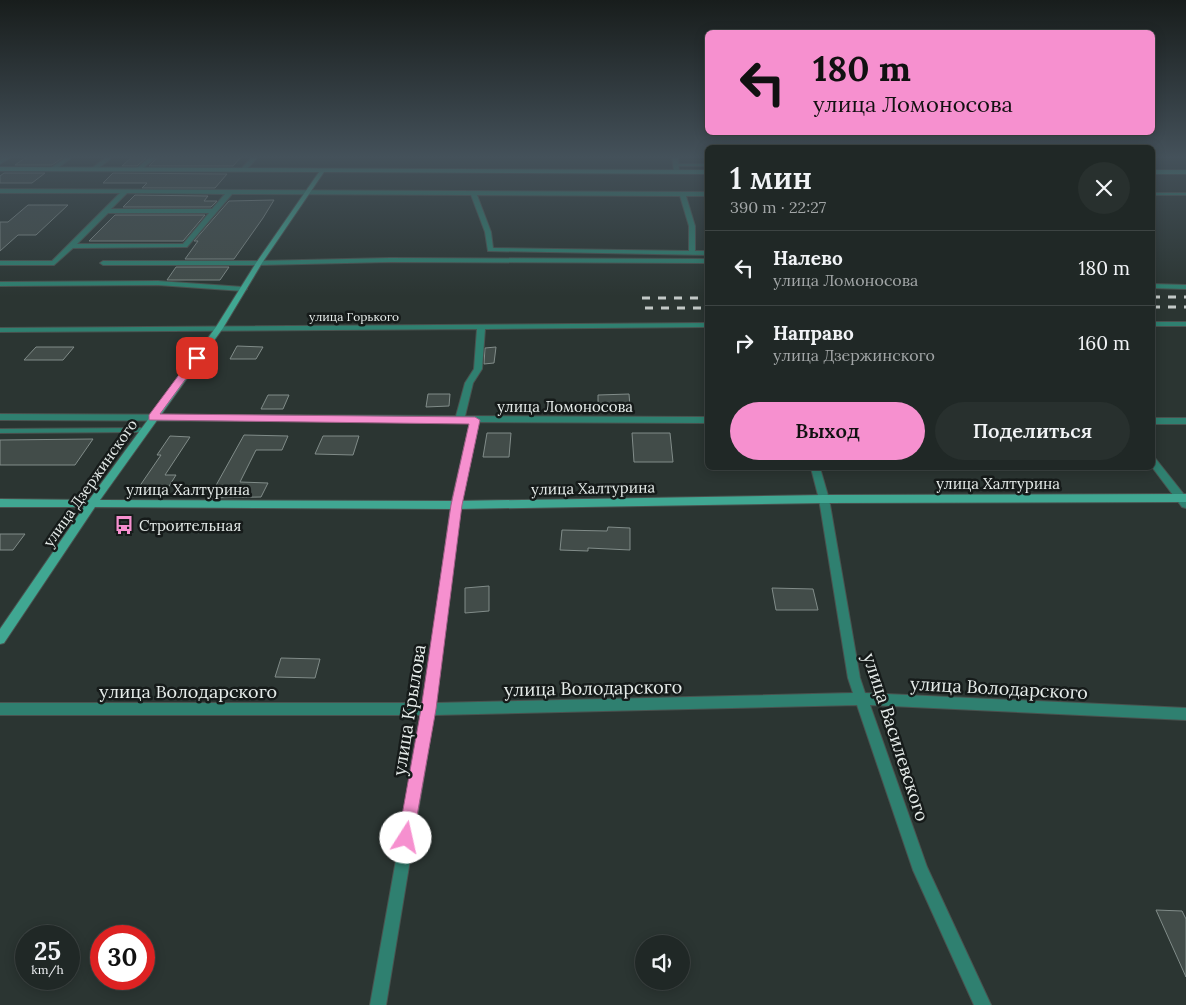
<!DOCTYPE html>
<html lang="ru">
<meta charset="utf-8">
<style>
:root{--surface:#202826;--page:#28302e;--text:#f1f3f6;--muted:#a2a6a7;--line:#3d4443;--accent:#f690cf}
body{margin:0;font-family:Lora,serif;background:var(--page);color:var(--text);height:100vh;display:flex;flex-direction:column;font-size:19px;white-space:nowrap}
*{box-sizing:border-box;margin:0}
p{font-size:16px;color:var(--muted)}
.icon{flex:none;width:28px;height:28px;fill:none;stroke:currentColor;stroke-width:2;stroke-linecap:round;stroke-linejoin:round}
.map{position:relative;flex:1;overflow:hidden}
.side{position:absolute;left:705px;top:145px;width:450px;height:325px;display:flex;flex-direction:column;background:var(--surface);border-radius:8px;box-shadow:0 2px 12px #0003,0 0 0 1px var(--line)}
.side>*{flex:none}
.guide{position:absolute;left:705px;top:30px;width:450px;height:105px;border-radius:8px;box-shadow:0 2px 12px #0003,0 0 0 1px var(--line);background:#f690cf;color:#111;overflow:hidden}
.controls{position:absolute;left:635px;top:935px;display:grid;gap:10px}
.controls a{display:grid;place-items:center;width:55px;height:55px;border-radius:50%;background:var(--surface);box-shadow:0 2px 12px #0003,0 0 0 1px var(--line);font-size:25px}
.speed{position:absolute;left:15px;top:925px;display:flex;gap:10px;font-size:25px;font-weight:700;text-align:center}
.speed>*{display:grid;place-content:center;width:65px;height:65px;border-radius:50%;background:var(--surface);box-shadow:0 2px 12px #0003,0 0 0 1px var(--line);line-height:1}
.speed small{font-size:12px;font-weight:400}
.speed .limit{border:8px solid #d22;background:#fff;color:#111}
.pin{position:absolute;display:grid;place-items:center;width:42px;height:42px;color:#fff;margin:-21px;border-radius:10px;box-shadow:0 2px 8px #0006}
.me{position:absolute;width:55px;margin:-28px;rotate:10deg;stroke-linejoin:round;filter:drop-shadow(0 0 4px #0008)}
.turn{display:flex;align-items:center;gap:18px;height:105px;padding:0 25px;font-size:22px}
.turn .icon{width:65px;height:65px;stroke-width:2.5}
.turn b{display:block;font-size:35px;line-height:42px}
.round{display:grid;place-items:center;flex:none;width:52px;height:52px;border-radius:26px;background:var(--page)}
.headline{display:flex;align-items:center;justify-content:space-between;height:85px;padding:0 25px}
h1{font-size:30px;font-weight:600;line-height:38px}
.cta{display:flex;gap:10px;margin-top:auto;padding:10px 25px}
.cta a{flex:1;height:58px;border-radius:30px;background:var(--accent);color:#111;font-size:20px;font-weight:600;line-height:58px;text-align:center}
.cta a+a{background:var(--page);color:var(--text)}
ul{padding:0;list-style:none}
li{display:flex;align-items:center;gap:15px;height:75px;padding:0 25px;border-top:1px solid var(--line)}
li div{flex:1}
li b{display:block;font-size:19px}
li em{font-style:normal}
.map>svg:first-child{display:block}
.building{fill:#424c49;stroke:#818c89}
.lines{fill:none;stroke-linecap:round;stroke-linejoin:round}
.lane-casing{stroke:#49524f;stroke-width:2}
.street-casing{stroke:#49524f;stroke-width:2}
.secondary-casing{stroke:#49524f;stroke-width:2}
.lane{fill:#2f8070;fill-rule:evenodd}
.street{fill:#2f8070;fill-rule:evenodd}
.secondary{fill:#40a792;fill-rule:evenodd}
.rail{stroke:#c3c9c7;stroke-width:3;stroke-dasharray:8 8;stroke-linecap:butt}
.route{fill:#f690cf;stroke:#a05e87}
.labels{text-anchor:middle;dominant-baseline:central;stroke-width:5;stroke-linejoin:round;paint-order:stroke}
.far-street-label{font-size:12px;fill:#e6ecea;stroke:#161b1a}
.street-label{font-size:15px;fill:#e6ecea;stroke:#161b1a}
.poi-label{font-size:15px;fill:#e6ecea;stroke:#161b1a;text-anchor:start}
.near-street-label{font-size:18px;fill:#e6ecea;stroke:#161b1a}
</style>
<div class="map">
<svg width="1186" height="1005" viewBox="0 0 1186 1005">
<rect width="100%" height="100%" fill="#2b3532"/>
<path class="building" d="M 28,156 L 65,156 L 52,165 L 15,165 Z
M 133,156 L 148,156 L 137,166 L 122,166 Z
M 159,156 L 242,156 L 233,166 L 149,166 Z
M 4,173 L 45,173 L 32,183 L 0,183 L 0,176 Z
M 113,173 L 227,174 L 215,188 L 142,188 L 147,183 L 103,183 Z
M 135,195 L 208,196 L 204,201 L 217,201 L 211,207 L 123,207 Z
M 274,200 L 263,218 L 234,259 L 185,259 L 198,241 L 194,241 L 229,201 Z
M 28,205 L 68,205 L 36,235 L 18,235 L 0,251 L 0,222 L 8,222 Z
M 115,215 L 205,215 L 183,241 L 89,241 Z
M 176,267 L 229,267 L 220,280 L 167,280 Z
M 237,346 L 263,347 L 256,359 L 230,359 Z
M 36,347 L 74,347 L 63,360 L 24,360 Z
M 496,347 L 494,363 L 484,364 L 485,348 Z
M 428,394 L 450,394 L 449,406 L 426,407 Z
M 629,394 L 630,406 L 598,407 L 598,395 Z
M 268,395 L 289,395 L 283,409 L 261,409 Z
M 487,433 L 511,433 L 509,457 L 483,457 Z
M 632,433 L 670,433 L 673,462 L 634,462 Z
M 244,435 L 288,436 L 282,450 L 256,450 L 240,482 L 268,483 L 261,497 L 209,498 Z
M 170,436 L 190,437 L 165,475 L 176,475 L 166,491 L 137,490 L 161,455 L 157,455 Z
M 323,436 L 359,436 L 353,455 L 315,454 Z
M 93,439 L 75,465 L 0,465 L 0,440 Z
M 608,527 L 630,528 L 630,550 L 588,548 L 588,551 L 560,550 L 562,530 L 607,531 Z
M 0,534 L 25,534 L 13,550 L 0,550 Z
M 489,586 L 489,611 L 465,613 L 465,588 Z
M 772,588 L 813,589 L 818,610 L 776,610 Z
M 281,658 L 320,659 L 315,678 L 275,677 Z
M 1156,910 L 1182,911 L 1186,919 L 1186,977 Z"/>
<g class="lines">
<g class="lane-casing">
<path id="lane" d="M 675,164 L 708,164 L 708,166 L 675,166 Z
M 1152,193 L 1186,193 L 1186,195 L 1152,195 Z
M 1152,284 L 1186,285 L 1186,289 L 1152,288 Z
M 143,428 L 146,430 L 143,432 L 0,433 L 0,429 Z"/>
</g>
<g class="street-casing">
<path id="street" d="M 6,156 L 13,156 L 0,164 L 0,160 Z
M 68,156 L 74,156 L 55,170 L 51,170 L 51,168 Z
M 108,156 L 114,156 L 96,170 L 92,170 L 92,168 Z
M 151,156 L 157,156 L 140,171 L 136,171 L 136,169 Z
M 253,156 L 259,156 L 245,171 L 241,171 L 241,169 Z
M 672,156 L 678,156 L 679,173 L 674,172 Z
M 0,189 L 708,192 L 708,196 L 686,196 L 695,226 L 695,251 L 708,251 L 708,255 L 488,251 L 485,232 L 471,195 L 232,194 L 187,247 L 73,248 L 54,265 L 0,265 L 0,261 L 52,261 L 120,193 L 0,193 ZM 127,193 L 225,194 L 212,209 L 111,209 ZM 477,195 L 680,196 L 689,226 L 689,251 L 493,248 L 491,232 ZM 108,213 L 209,213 L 183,244 L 77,244 Z
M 390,258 L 708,259 L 708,263 L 390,262 L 259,265 L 103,265 L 100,263 L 103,261 L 259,261 Z
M 158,281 L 243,287 L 247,289 L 243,291 L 158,285 L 0,286 L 0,282 Z
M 1152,322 L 1186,322 L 1186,326 L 1152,326 Z
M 708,323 L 708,327 L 485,329 L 482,369 L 473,383 L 465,416 L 708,417 L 708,423 L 479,422 L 461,505 L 436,703 L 853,693 L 848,678 L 819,499 L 811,468 L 820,468 L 829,499 L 860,678 L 865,693 L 1186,708 L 1186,720 L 870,705 L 927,867 L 991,1005 L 974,1005 L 913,870 L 857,705 L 434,715 L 386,1005 L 370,1005 L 422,715 L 0,715 L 0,703 L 424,703 L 451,505 L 470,422 L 0,420 L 0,414 L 456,416 L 465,383 L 474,369 L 477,329 L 0,332 L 0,328 Z
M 1152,418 L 1186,418 L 1186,424 L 1152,424 Z
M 1152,457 L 1155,458 L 1186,497 L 1186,508 L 1182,507 L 1152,467 Z"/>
</g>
<g class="secondary-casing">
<path id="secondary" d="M 0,167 L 708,170 L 708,174 L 324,172 L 262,263 L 223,328 L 100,500 L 456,501 L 824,495 L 1186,494 L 1186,502 L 824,503 L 456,509 L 95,507 L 4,643 L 0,644 L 0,629 L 84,507 L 0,507 L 0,499 L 89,500 L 216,327 L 256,263 L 319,172 L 0,171 Z
M 1152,170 L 1186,170 L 1186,174 L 1152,174 Z"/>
</g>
<use href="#lane" class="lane"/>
<use href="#street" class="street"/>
<use href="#secondary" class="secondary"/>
<path class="rail" d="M 1152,297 L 1186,297
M 642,298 L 708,298
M 1152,307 L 1186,307
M 645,308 L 708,308"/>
</g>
<linearGradient id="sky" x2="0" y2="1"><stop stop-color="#181d1c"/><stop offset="0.53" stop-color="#44515a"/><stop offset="1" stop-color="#44515a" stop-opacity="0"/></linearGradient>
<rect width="1186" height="296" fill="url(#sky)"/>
<path class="route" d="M 197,355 L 201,358 L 160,414 L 475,417 L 480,420 L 462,505 L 436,709 L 412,844 L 406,847 L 401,844 L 398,838 L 421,709 L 451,505 L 469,424 L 149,420 L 149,415 L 193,356 Z"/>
<defs>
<g id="bus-bare" transform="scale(1.5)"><path d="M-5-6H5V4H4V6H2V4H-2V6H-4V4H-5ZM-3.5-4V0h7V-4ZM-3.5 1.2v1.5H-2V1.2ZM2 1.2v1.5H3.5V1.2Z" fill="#f690cf" stroke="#161b1a" stroke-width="2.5" paint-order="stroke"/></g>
</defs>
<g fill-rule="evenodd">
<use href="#bus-bare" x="124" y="525"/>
</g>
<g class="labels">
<g class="far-street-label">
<text x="354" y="316">улица Горького</text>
</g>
<g class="street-label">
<text x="565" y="406">улица Ломоносова</text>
<text transform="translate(90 483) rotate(-55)">улица Дзержинского</text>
<text x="998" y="483">улица Халтурина</text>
<text transform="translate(593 488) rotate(-1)">улица Халтурина</text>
<text x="188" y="489">улица Халтурина</text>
</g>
<g class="poi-label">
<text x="139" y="525">Строительная</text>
</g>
<g class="near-street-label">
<text transform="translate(593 688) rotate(-1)">улица Володарского</text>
<text transform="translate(999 688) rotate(3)">улица Володарского</text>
<text x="188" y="691">улица Володарского</text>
<text transform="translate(409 710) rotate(-81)">улица Крылова</text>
<text transform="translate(896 737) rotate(72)">улица Василевского</text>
</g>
</g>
</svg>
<div class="controls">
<a><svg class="icon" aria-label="sound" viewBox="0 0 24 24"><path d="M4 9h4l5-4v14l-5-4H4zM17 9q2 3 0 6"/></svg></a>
</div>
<div class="speed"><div>25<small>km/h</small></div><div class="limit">30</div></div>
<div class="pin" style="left:197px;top:358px;background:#d93025"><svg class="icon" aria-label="arrive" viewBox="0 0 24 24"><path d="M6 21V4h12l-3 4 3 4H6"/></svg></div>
<svg class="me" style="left:406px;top:838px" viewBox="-20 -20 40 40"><circle r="19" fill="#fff"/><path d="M0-13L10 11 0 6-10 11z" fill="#f690cf"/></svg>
<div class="guide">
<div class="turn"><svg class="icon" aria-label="left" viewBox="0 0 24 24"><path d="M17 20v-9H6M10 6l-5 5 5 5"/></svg><div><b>180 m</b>улица Ломоносова</div></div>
</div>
<section class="side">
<div class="headline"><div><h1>1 мин</h1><p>390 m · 22:27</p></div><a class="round"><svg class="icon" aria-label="close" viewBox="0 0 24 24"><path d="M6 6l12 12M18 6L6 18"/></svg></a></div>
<ul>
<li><svg class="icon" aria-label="left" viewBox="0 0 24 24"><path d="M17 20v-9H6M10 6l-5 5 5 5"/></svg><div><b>Налево</b><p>улица Ломоносова</p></div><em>180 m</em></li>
<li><svg class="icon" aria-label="right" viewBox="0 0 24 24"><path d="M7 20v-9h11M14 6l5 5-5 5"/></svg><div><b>Направо</b><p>улица Дзержинского</p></div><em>160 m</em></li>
</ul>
<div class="cta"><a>Выход</a><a>Поделиться</a></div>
</section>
</div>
